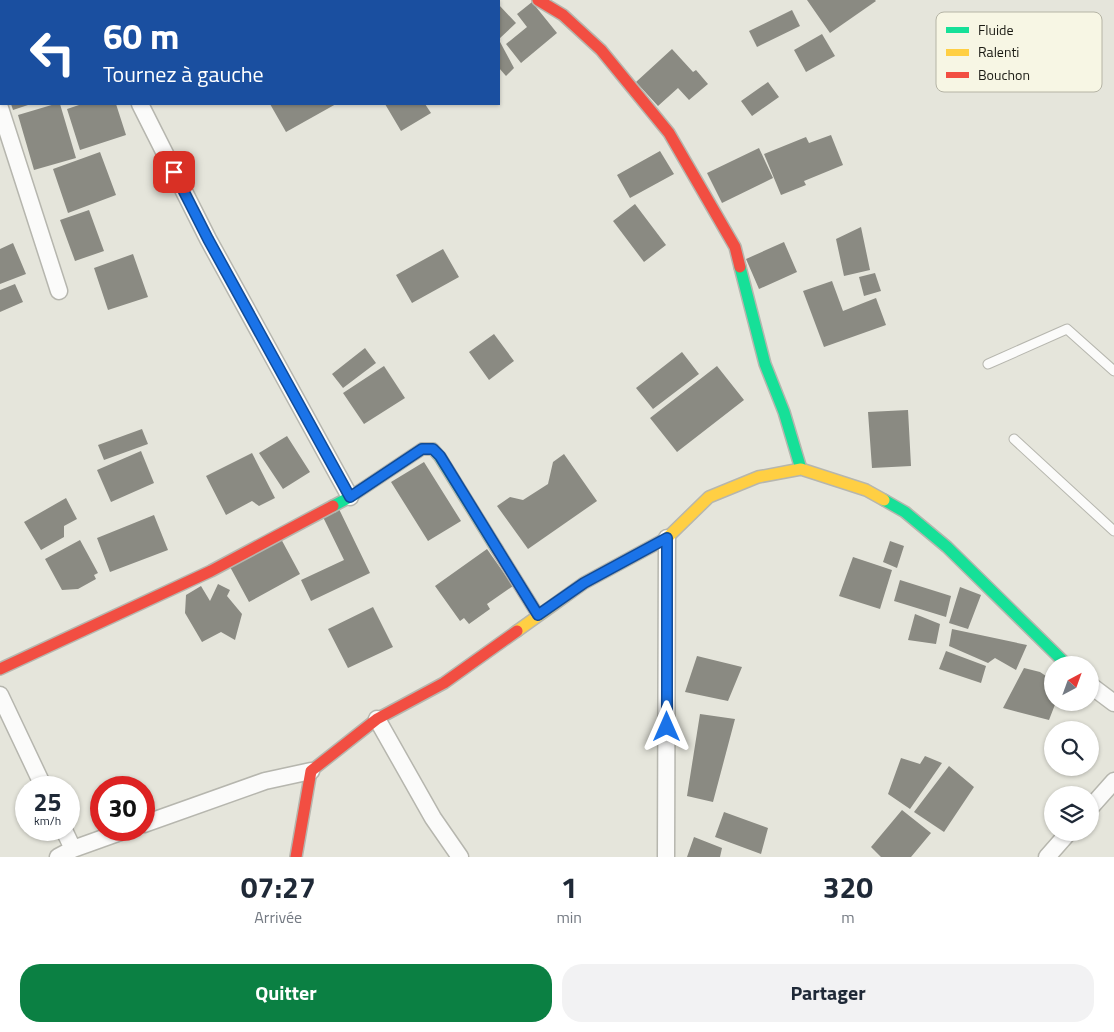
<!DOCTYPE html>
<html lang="fr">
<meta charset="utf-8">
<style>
:root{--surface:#fff;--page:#f2f2f3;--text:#1f2937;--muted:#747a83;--accent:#0b8043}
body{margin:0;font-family:"Titillium Web",sans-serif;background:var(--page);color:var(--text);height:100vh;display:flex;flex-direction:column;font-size:19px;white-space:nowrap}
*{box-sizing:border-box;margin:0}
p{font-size:16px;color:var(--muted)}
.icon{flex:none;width:28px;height:28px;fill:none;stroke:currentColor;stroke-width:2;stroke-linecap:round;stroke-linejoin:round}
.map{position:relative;height:857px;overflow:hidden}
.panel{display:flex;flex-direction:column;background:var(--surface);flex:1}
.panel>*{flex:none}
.hud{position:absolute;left:0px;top:0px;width:500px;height:105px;box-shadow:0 1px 4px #0004;background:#1a4fa0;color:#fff;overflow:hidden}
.needle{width:32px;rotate:41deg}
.controls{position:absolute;left:1044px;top:656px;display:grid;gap:10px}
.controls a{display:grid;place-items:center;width:55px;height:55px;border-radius:50%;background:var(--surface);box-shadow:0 1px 4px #0004;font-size:25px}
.speed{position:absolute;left:15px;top:776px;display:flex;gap:10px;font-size:25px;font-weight:700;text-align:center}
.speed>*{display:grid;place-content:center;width:65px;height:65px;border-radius:50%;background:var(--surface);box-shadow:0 1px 4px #0004;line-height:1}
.speed small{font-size:12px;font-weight:400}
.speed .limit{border:8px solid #d22;background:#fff;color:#111}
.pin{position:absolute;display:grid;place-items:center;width:42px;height:42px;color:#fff;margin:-21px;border-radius:10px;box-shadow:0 2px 8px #0006}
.me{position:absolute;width:55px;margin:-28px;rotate:0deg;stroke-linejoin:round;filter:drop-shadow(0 0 4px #0008)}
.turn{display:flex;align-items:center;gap:18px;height:105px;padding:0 20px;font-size:22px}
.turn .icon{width:65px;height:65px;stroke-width:2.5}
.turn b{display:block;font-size:35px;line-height:42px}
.eta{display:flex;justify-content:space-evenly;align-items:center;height:85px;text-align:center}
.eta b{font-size:30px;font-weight:700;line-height:35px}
.button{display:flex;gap:10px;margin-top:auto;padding:10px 20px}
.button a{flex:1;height:58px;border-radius:20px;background:var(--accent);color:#fff;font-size:20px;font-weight:700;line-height:58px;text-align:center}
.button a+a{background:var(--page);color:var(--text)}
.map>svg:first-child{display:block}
.building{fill:#8a8a82}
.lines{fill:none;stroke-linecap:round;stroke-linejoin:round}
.lane-casing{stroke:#b6b6ae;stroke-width:11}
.street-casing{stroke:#b6b6ae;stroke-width:19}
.fast-casing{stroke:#b6b6ae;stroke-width:14}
.slow-casing{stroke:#b6b6ae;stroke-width:14}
.jam-casing{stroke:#b6b6ae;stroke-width:14}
.lane{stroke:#fbfbfa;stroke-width:9}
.street{stroke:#fbfbfa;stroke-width:16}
.fast{stroke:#16e098;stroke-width:11}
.slow{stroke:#ffcf43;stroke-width:11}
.jam{stroke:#f24e42;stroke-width:11}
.route-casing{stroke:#114b97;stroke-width:12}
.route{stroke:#1a73e8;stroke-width:9}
.key{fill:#f7f6e4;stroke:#b5b4a5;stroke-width:1}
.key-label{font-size:14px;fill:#1a1a13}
</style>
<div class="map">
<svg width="1114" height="857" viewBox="0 0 1114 857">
<rect width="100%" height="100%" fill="#e5e5db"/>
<path class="building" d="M 807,0 L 875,0 L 876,1 L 830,33 Z
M 532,2 L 557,33 L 521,63 L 506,44 L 527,27 L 517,14 Z
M 499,5 L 516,23 L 499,39 Z
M 792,10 L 800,26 L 757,47 L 749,31 Z
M 822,34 L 835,56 L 806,72 L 794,50 Z
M 499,40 L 514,68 L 506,76 L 499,68 Z
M 672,49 L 693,72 L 696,70 L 708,84 L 689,100 L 678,88 L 658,106 L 636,82 Z
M 768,82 L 779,97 L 752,116 L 741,101 Z
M 11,104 L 31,104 L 13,110 Z
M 55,104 L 60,104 L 76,158 L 34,170 L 18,115 Z
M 82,104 L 116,104 L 126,135 L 80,150 L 67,109 Z
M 270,104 L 336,104 L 286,132 Z
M 385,104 L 425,104 L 431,113 L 401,131 Z
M 831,135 L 843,165 L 804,181 L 806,185 L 781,195 L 764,154 L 806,137 L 809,143 Z
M 759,148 L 773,178 L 722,203 L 707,173 Z
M 660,151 L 674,174 L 630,198 L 617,175 Z
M 100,152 L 116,195 L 68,213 L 53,169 Z
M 635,204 L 666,245 L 644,262 L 613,221 Z
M 89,210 L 104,251 L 75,261 L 60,220 Z
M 861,227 L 870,270 L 844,276 L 836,239 Z
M 784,242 L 797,272 L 759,289 L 746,259 Z
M 13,243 L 26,274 L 0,284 L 0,249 Z
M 443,249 L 459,277 L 412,303 L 396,275 Z
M 133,254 L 148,297 L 108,310 L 94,268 Z
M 875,273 L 881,291 L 864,296 L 859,277 Z
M 832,281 L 843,311 L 876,298 L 886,325 L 824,347 L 803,291 Z
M 15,284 L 23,302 L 0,312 L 0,290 Z
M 494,334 L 514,361 L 489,380 L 469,352 Z
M 365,348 L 376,363 L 343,388 L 332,374 Z
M 682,352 L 699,374 L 653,409 L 636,388 Z
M 384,366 L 405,398 L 364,424 L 343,393 Z
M 717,366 L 744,400 L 677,452 L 650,418 Z
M 908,410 L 911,466 L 872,468 L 868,412 Z
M 142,429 L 148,444 L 104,460 L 98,445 Z
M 287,436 L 310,472 L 283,489 L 259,453 Z
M 141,451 L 154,483 L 111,502 L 97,470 Z
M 252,453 L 275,498 L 259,506 L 252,501 L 226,515 L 206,476 Z
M 564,454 L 597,501 L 528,549 L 497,506 L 510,497 L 523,500 L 548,484 L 553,462 Z
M 424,462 L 461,521 L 428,541 L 391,482 Z
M 66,498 L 77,519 L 64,526 L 64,537 L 41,550 L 24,522 Z
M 338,507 L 370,573 L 311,601 L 301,580 L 344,560 L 322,515 Z
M 154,515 L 168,550 L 110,572 L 97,538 Z
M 280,537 L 300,574 L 249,602 L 229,565 Z
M 80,540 L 98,573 L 94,575 L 96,579 L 78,589 L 62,590 L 45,559 Z
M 890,541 L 904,546 L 897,568 L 883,562 Z
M 487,549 L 513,586 L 487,604 L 490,609 L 469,624 L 464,618 L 460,621 L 435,586 Z
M 853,557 L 892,570 L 880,609 L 839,596 Z
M 900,580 L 951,596 L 946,617 L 894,601 Z
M 218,584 L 230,590 L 227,596 L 242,614 L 235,640 L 221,632 L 202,642 L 185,613 L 186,595 L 201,586 L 210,601 Z
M 960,587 L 981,595 L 968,629 L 949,623 Z
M 373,607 L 393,647 L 348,668 L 328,629 Z
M 915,614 L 940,624 L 936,644 L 908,640 Z
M 952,629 L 1027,645 L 1016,670 L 995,658 L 988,663 L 949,646 Z
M 946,651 L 986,666 L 981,683 L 939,669 Z
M 697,656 L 742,667 L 728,701 L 685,692 Z
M 1024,668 L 1040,672 L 1052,680 L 1052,702 L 1056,702 L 1049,720 L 1003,708 Z
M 700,714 L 735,719 L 713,802 L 687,796 Z
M 925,756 L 942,763 L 910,809 L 888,794 L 901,758 L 920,764 Z
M 949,766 L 974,787 L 944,832 L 914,812 Z
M 902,810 L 931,833 L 911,857 L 881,857 L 871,847 Z
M 724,812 L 768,828 L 761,854 L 715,837 Z
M 694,837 L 722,848 L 720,857 L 687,857 Z"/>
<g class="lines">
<g class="lane-casing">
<path id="lane" d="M 988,364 L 1067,329 L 1114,371
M 1014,439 L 1114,531"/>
</g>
<g class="street-casing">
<path id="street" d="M 101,0 L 102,1
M 140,104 L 208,239 L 350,497
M 0,108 L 59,291
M 1090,685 L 1114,703
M 0,695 L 44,788
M 377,719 L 433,818 L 460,857
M 1090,808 L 1114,781
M 144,824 L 265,781 L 311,771
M 64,830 L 73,849
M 58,857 L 73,849 L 126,830
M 666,857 L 667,538
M 1047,857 L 1069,832"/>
</g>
<g class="fast-casing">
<path id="fast" d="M 740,267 L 765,364 L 784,412 L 801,469
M 884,500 L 905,512 L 947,547 L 1067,665
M 333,506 L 350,497 L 422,449 L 433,449 L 440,457 L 497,549"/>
</g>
<g class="slow-casing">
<path id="slow" d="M 517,631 L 584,583 L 667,538 L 709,497 L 758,477 L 801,469 L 866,490 L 884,500"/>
</g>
<g class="jam-casing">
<path id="jam" d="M 538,0 L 563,15 L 601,50 L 669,133 L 735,247 L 740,267
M 497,549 L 538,615
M 0,669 L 211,571 L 333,506
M 296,857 L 311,771 L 377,719 L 444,683 L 517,631"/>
</g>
<use href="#lane" class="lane"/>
<use href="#street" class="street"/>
<use href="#fast" class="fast"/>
<use href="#slow" class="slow"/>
<use href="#jam" class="jam"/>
</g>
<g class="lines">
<g class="route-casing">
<path id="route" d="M 174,172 L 208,239 L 350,497 L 422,449 L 433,449 L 440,456 L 538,615 L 584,583 L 667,538 L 667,727"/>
</g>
<use href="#route" class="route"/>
</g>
<rect x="936" y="12" width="166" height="80" rx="8" class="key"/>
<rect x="946" y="27" width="23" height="6" fill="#16e098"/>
<rect x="946" y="49" width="23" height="7" fill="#ffcf43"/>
<rect x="946" y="72" width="23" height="6" fill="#f24e42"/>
<g class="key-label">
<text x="978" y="35">Fluide</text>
<text x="978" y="57">Ralenti</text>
<text x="978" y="80">Bouchon</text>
</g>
</svg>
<div class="controls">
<a><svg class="needle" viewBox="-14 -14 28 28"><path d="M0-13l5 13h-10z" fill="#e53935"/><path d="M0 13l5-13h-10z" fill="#747a83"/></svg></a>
<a><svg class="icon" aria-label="search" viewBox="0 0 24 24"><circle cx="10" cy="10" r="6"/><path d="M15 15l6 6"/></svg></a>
<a><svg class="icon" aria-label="layers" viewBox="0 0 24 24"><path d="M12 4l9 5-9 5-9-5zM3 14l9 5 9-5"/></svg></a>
</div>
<div class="speed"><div>25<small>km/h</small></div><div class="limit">30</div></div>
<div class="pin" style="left:174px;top:172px;background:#d93025"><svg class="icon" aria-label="arrive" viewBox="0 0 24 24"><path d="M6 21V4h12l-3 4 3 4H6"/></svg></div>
<svg class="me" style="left:667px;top:727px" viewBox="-20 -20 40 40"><path d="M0-17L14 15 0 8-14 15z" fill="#1a73e8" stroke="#fff" stroke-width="4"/></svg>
<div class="hud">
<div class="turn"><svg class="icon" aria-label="left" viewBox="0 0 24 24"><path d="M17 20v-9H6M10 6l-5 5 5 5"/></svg><div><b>60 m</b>Tournez à gauche</div></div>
</div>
</div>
<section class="panel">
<div class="eta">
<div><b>07:27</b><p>Arrivée</p></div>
<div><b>1</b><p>min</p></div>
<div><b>320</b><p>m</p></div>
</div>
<div class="button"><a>Quitter</a><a>Partager</a></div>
</section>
